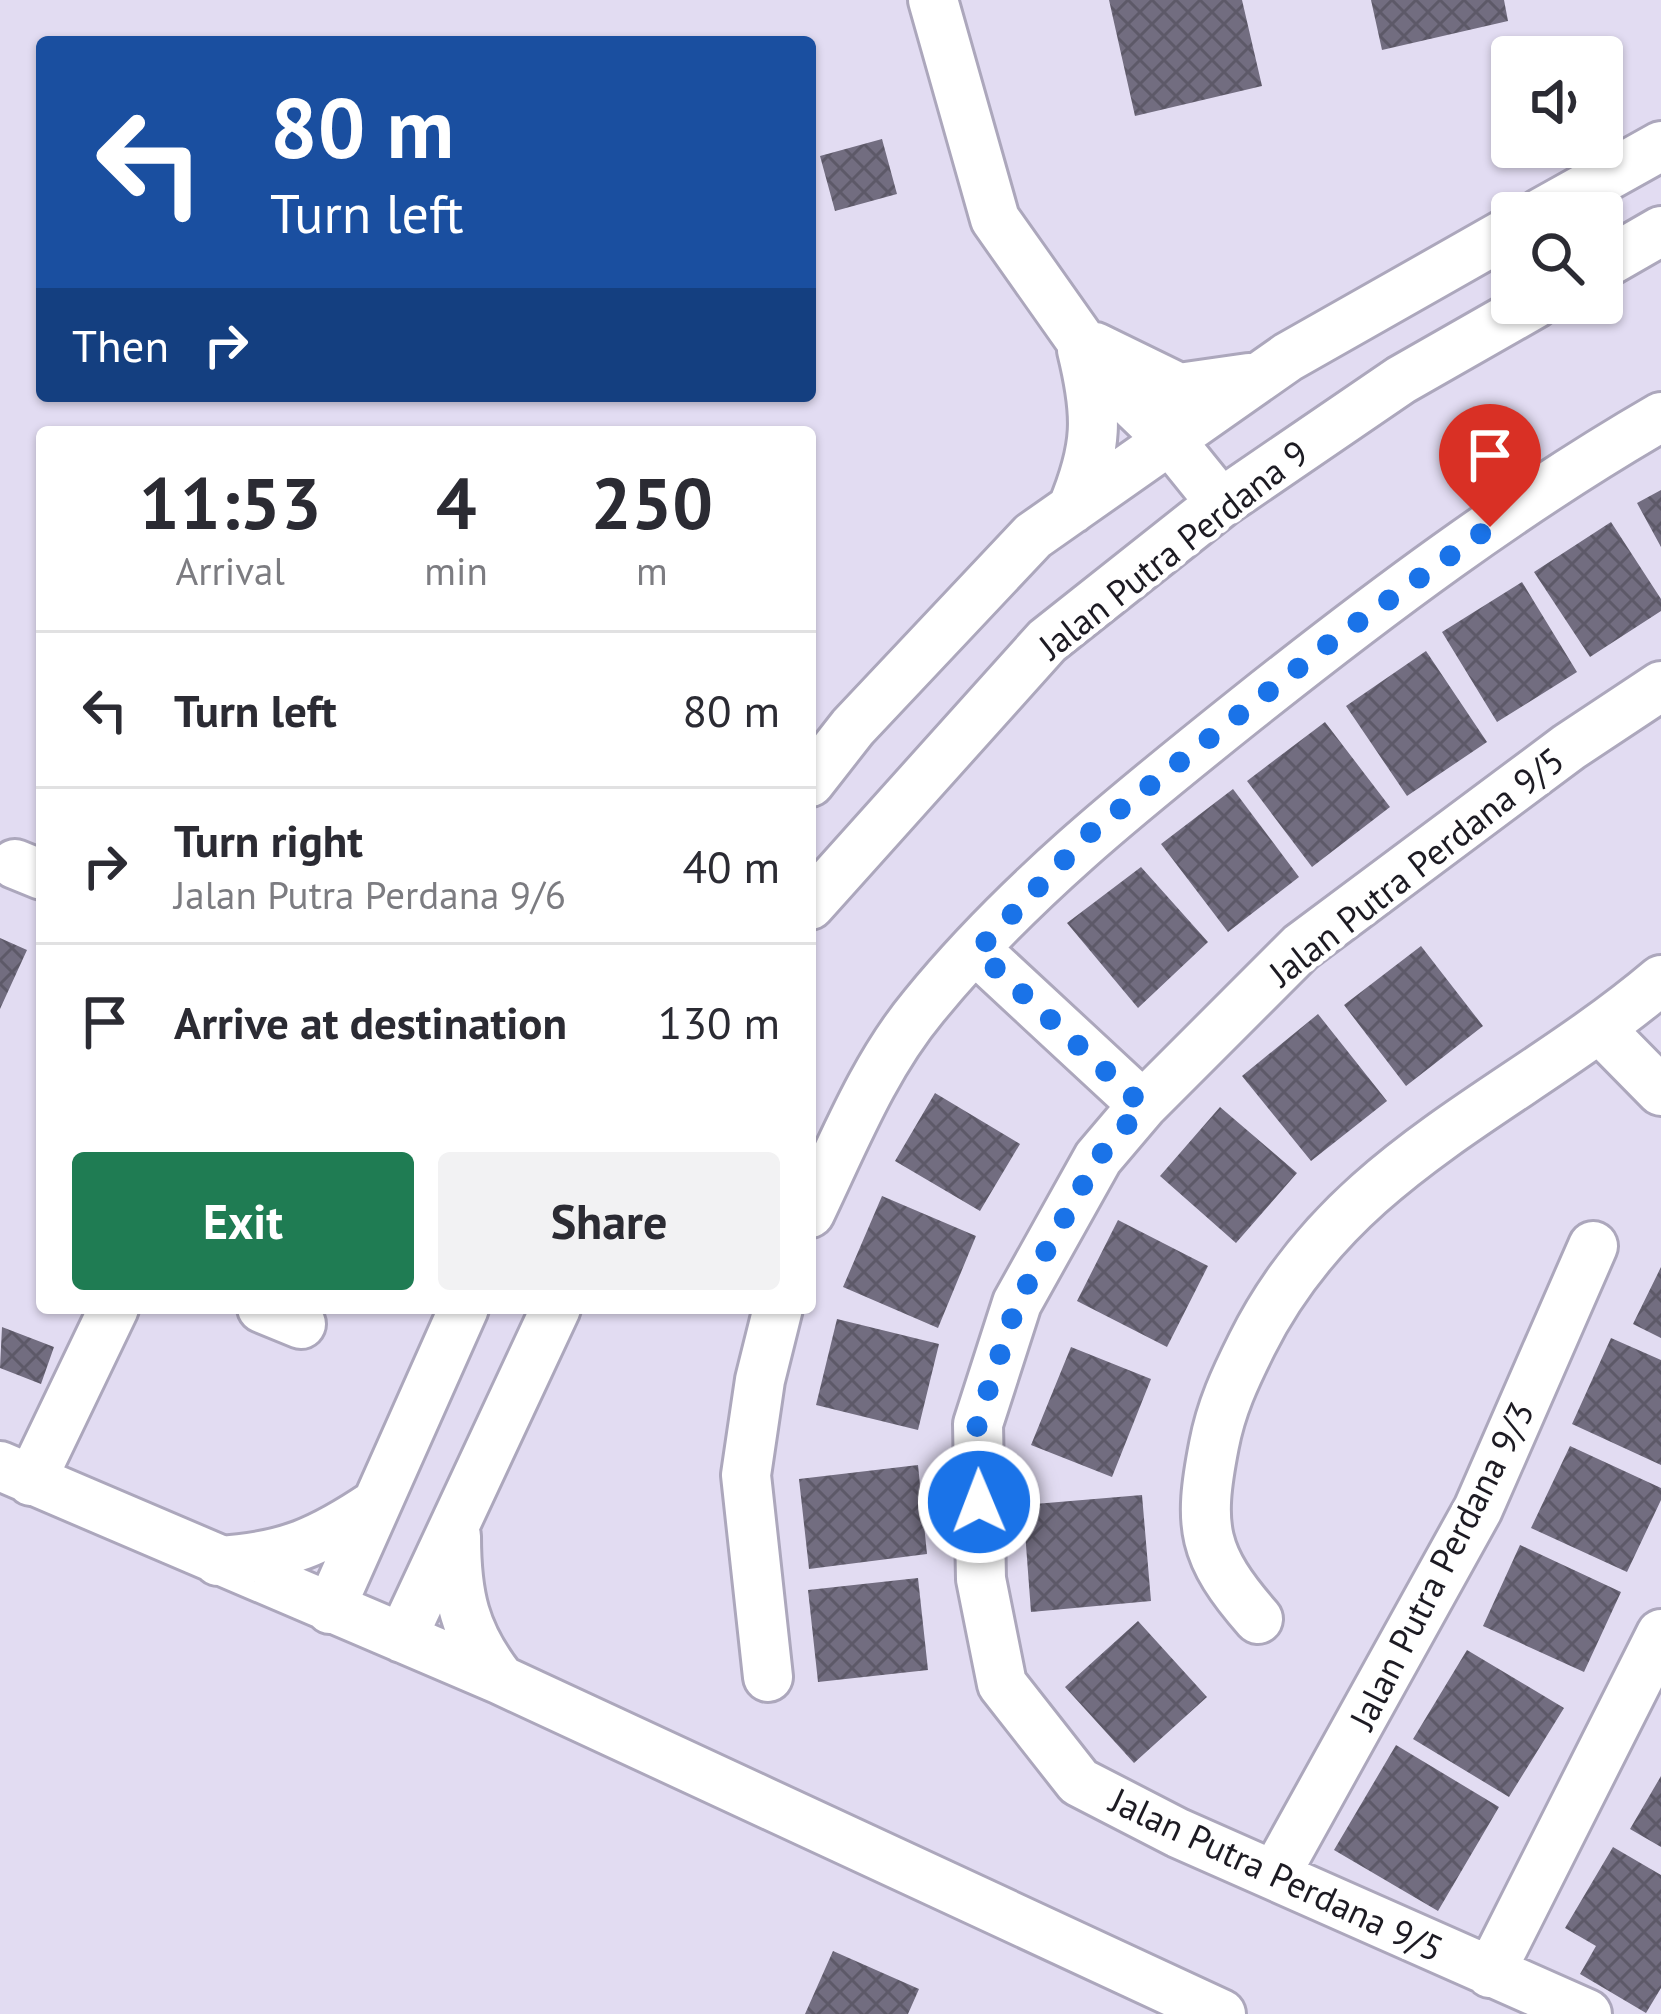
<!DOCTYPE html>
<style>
:root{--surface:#fff;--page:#f2f2f3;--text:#2b2b33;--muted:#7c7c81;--line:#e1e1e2;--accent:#1f7c53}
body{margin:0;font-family:"PT Sans",sans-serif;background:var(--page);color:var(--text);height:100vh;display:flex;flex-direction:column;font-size:45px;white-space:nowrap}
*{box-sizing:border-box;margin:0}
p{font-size:39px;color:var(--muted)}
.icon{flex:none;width:66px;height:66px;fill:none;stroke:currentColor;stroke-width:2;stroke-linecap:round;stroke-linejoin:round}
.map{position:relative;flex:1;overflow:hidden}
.details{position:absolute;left:36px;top:426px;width:780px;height:888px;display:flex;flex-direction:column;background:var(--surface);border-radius:12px;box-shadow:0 3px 9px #0004}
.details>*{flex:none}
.guide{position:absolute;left:36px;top:36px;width:780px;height:366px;border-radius:12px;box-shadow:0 3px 9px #0004;background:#1a4fa0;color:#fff;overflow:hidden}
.buttons{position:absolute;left:1491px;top:36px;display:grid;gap:24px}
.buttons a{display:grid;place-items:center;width:132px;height:132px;border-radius:12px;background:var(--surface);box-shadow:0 3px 9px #0004;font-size:60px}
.pin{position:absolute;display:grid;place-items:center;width:102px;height:102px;color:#fff;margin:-123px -51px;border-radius:50% 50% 50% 0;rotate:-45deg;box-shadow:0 0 12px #0007}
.pin .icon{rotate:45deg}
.me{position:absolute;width:132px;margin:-66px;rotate:359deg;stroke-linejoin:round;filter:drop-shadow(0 0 9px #0008)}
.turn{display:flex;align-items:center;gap:42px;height:252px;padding:0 36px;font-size:54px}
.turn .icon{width:156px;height:156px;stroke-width:2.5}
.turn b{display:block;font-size:84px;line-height:102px}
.then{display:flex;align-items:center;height:114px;padding:0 36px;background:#0003;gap:24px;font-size:45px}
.eta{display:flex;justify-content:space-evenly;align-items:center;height:204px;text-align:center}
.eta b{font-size:72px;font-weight:600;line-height:84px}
.action{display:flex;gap:24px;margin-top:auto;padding:24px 36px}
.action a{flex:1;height:138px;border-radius:12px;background:var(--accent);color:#fff;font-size:48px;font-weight:600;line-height:138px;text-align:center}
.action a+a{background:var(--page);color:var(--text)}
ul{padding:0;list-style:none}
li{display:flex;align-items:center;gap:36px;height:156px;padding:0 36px;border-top:3px solid var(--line)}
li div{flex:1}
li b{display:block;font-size:45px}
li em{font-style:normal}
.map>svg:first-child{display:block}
.building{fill:url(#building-cross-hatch)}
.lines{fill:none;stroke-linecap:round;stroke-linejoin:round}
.minor-casing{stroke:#aca7bc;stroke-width:54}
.minor{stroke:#fff;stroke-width:48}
.route{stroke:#1a73e8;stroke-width:21;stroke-dasharray:0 37.8}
.labels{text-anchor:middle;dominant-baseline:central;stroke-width:10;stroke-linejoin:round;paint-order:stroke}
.street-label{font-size:36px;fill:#1d1b23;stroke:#fff}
</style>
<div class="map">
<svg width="1661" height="2014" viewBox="0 0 1661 2014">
<defs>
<pattern id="building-cross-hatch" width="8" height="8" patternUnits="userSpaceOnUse" patternTransform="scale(3)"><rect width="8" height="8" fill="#726d80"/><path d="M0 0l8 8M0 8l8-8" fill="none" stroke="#5d5968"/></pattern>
</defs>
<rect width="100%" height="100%" fill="#e2dcf2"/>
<path class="building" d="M 1109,0 L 1242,0 L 1262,86 L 1135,116 Z
M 1371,0 L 1504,0 L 1508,21 L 1382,50 Z
M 882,139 L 897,194 L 835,211 L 820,156 Z
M 1661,490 L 1661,547 L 1637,503 Z
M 1611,522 L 1661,599 L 1661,611 L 1590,657 L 1534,572 Z
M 1522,582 L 1577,672 L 1497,722 L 1442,632 Z
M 1426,651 L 1487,742 L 1407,796 L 1346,706 Z
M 1325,722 L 1390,807 L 1312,867 L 1247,781 Z
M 1233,789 L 1299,877 L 1228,932 L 1161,844 Z
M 1141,867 L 1208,942 L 1138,1008 L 1067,923 Z
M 0,938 L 27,950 L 0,1009 Z
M 1421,946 L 1483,1026 L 1406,1086 L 1344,1005 Z
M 1318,1014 L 1387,1101 L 1311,1161 L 1242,1076 Z
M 935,1093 L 1020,1144 L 980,1211 L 895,1161 Z
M 1220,1107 L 1297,1173 L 1236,1243 L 1160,1176 Z
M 882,1196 L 976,1236 L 938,1328 L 843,1287 Z
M 1118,1220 L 1208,1266 L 1167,1347 L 1077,1301 Z
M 1661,1267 L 1661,1338 L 1633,1324 Z
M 837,1319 L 939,1344 L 918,1430 L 816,1405 Z
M 2,1327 L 54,1347 L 41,1384 L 0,1368 Z
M 1611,1338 L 1661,1360 L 1661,1465 L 1572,1424 Z
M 1071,1347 L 1151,1379 L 1112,1477 L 1031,1445 Z
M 1570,1446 L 1661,1488 L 1661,1500 L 1627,1572 L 1531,1528 Z
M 918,1465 L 927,1554 L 809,1569 L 799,1479 Z
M 1142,1495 L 1151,1601 L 1031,1612 L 1023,1505 Z
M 1520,1545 L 1621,1592 L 1584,1672 L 1483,1626 Z
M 918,1578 L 928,1670 L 818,1682 L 808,1590 Z
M 1138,1621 L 1207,1697 L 1134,1763 L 1065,1687 Z
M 1467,1650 L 1564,1708 L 1509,1797 L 1413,1739 Z
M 1396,1745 L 1499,1807 L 1438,1911 L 1334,1850 Z
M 1661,1776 L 1661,1847 L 1630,1829 Z
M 1613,1847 L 1661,1875 L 1661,1988 L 1646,2013 L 1580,1974 L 1596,1946 L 1565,1928 Z
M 833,1951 L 919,1989 L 908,2014 L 805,2014 Z"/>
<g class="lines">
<g class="minor-casing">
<path id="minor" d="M 933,0 L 995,219 L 1110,382 L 1170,440 L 1221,503
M 1541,213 L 1661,146
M 1602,265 L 1661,231
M 1095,347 L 1179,388 L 1249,378
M 1072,509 C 1098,447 1098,415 1082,350
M 810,782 L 853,727 L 1033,536 L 1288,357 L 1512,230
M 15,864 L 42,875
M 810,905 L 1047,641 L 1221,503 L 1401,380 L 1536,303
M 977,951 L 1143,1105
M 1602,1031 L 1661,1091
M 810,1213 C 844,1142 874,1066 924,1006 C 1016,893 1131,801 1245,710 C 1377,605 1514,502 1661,417
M 262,1308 L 301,1324
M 0,1466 L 501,1680 L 1221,2014
M 31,1481 L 114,1308
M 456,1536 C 456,1595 464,1633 501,1680
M 218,1561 C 286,1557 321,1541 376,1504
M 330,1609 L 464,1308
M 1258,1619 C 1202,1555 1198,1527 1214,1445 C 1221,1408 1235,1378 1252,1344 C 1342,1163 1516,1103 1661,980
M 402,1638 L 556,1308
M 768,1677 L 746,1475 L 760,1380 L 778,1308
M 1275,1875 L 1478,1509 L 1593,1246
M 1490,1973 L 1661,1634
M 1587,2014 L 1178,1833 L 1079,1782 L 1002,1684 L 981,1579 L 978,1424 L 1017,1303 L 1098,1158 L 1143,1105 L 1301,947 L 1569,747 L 1661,686"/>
</g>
<use href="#minor" class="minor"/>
</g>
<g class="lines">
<path class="route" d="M 979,1502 L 977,1424 L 1017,1303 L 1098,1158 L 1143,1106 L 977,951 L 1090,833 L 1336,638 L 1490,527"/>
</g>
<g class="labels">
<g class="street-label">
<text transform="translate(1173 549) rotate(-38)">Jalan Putra Perdana 9</text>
<text transform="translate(1416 866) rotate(-38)">Jalan Putra Perdana 9/5</text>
<text transform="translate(1441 1565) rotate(-63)">Jalan Putra Perdana 9/3</text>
<text transform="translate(1277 1874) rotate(25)">Jalan Putra Perdana 9/5</text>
</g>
</g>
</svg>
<div class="buttons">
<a><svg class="icon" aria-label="sound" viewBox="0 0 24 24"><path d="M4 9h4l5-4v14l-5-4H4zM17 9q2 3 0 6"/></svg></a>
<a><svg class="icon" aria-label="search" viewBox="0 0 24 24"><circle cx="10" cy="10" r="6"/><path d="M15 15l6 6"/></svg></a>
</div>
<div class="pin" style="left:1490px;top:527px;background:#d93025"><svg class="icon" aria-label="arrive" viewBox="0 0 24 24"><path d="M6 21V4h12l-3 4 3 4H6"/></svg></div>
<svg class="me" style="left:979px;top:1502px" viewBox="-20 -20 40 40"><circle r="17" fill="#1a73e8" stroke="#fff" stroke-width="3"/><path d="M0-11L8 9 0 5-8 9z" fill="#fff"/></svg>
<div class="guide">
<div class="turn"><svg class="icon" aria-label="left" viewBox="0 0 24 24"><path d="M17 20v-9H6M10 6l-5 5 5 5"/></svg><div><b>80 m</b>Turn left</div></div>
<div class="then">Then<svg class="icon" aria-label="right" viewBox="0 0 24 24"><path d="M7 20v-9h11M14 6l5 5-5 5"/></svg></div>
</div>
<section class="details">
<div class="eta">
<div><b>11:53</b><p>Arrival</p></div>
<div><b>4</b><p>min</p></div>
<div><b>250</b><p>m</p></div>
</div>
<ul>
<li><svg class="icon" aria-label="left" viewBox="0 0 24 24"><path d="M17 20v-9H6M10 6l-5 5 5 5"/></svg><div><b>Turn left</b></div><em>80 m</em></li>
<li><svg class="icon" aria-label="right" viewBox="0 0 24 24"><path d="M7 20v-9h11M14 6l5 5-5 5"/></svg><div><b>Turn right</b><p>Jalan Putra Perdana 9/6</p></div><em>40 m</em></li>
<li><svg class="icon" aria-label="arrive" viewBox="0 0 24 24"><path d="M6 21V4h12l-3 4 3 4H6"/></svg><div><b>Arrive at destination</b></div><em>130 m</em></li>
</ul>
<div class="action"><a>Exit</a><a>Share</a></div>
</section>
</div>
